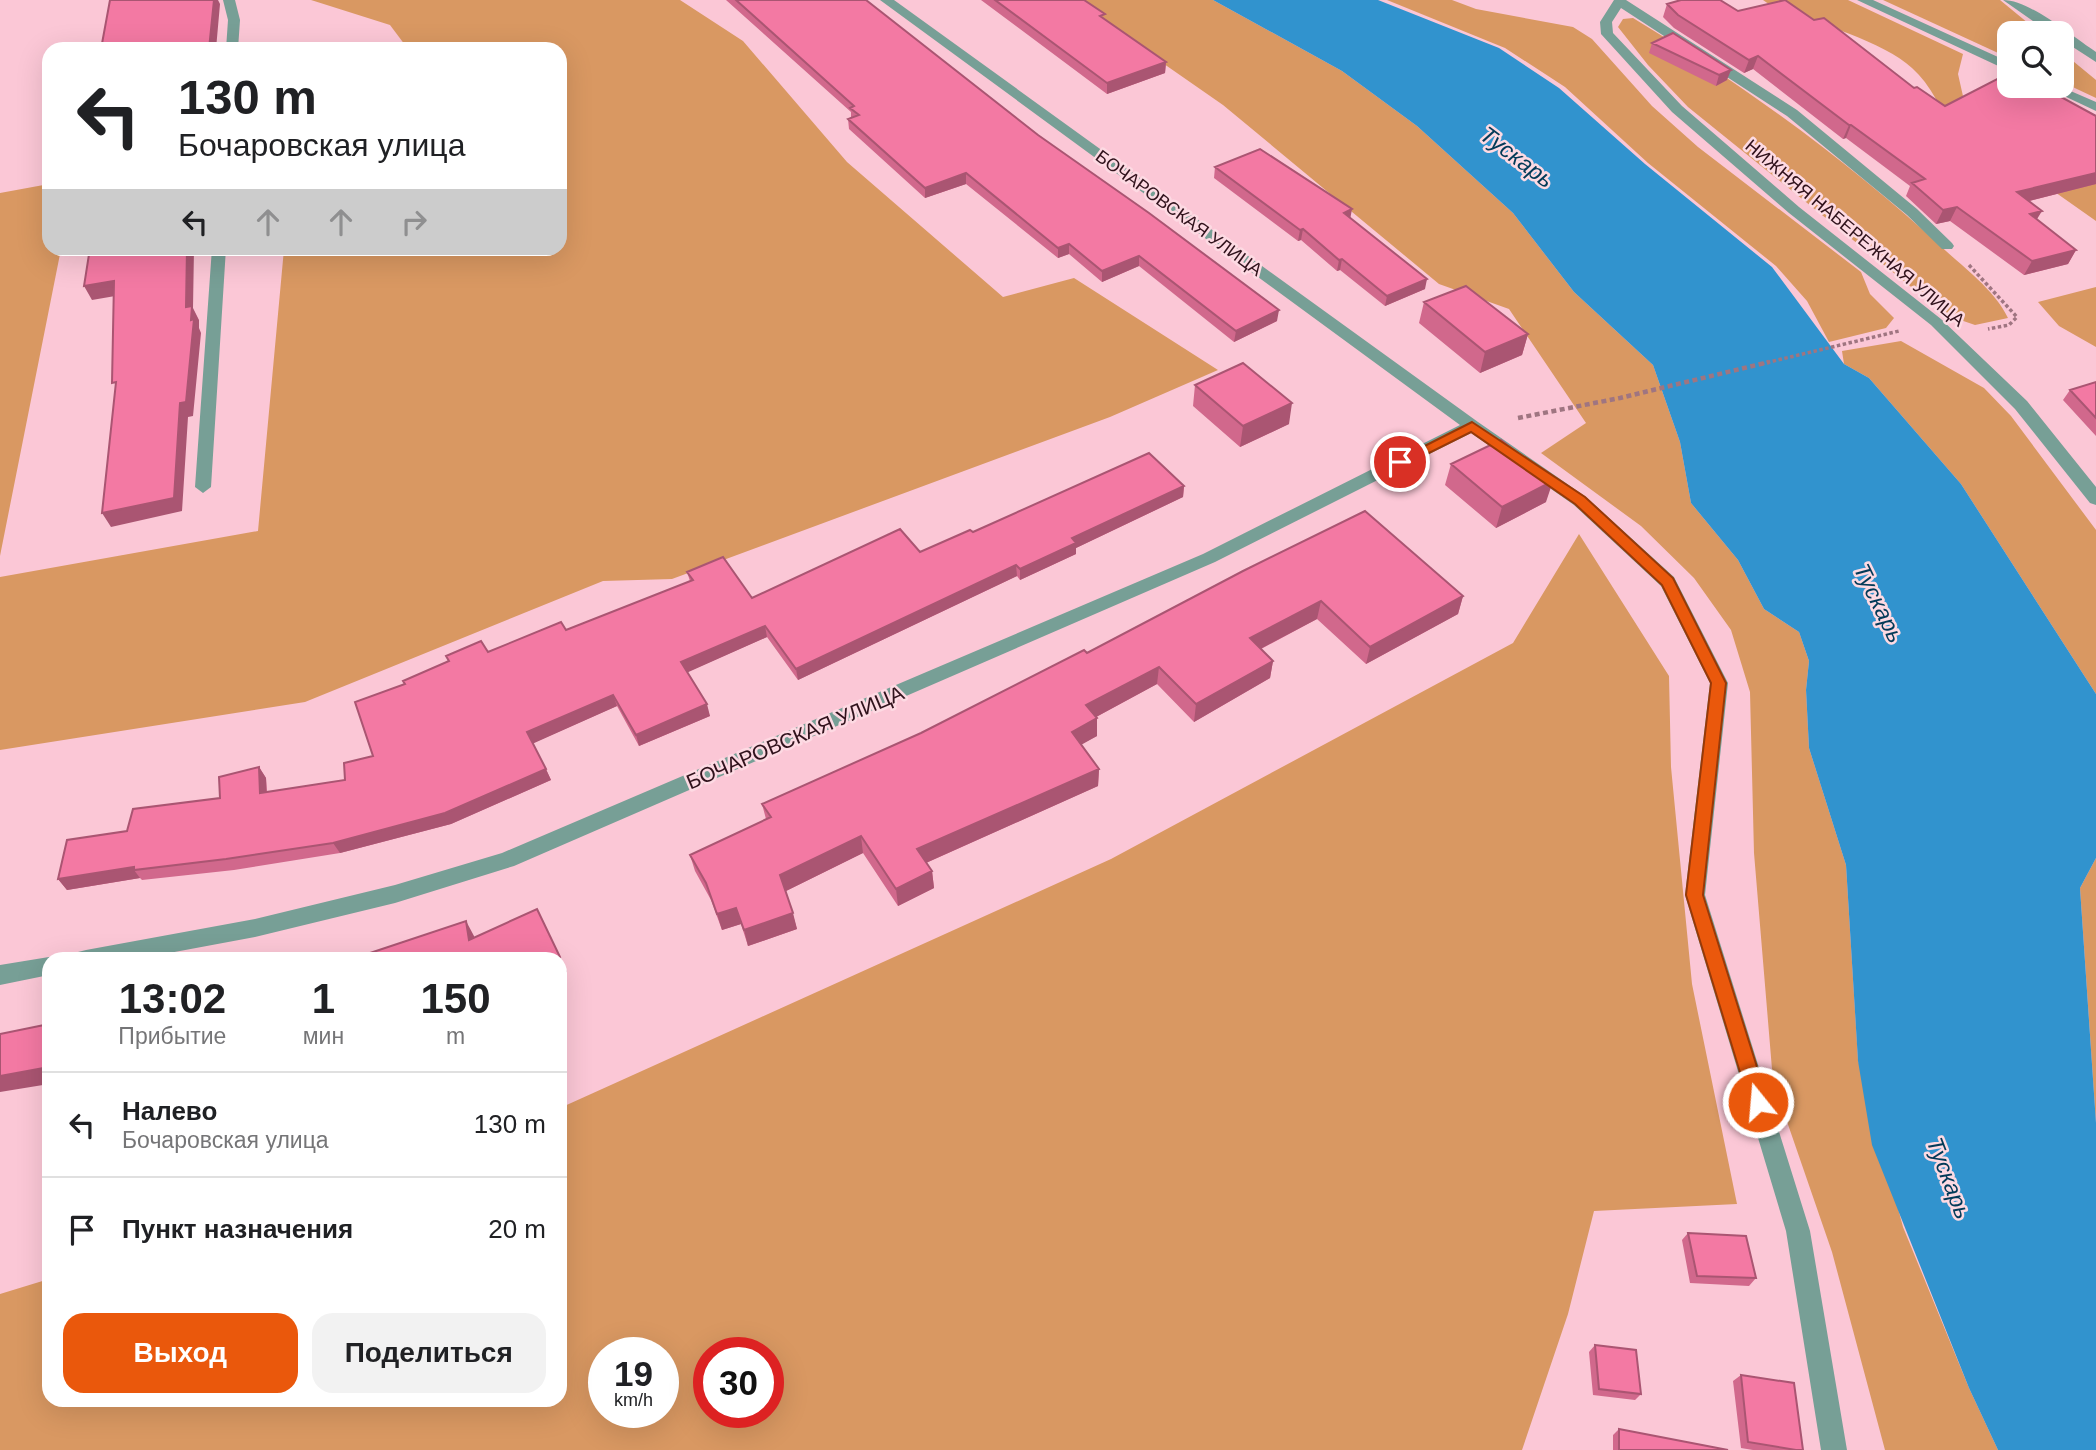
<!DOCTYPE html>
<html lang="ru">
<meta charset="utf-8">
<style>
:root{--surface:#fff;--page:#f2f2f2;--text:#202124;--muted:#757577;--line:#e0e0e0;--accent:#ea580c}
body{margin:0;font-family:Arial,sans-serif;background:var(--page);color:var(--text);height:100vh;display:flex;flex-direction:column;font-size:26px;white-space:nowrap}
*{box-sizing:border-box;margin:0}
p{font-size:23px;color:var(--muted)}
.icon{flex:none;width:38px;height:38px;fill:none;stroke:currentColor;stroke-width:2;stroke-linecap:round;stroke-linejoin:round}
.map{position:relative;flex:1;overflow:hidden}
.drawer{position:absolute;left:42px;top:952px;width:525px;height:455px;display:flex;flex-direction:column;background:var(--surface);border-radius:21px;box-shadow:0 7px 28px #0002}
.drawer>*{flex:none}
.guide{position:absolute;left:42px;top:42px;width:525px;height:214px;border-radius:21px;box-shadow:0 7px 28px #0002;background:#fff;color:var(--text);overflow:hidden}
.tools{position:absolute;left:1997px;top:21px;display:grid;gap:14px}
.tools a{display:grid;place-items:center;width:77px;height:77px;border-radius:14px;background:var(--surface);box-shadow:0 7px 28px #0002;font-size:35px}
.speed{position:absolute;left:588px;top:1337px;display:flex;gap:14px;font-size:35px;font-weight:700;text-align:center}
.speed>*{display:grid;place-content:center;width:91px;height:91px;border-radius:50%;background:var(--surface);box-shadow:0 7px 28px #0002;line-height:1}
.speed small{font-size:18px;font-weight:400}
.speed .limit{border:10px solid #d22;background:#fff;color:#111}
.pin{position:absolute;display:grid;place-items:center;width:60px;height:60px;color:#fff;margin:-30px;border:4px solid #fff;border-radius:50%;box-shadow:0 2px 7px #0007}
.me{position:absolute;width:77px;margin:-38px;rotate:343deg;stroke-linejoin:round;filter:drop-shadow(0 0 5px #0008)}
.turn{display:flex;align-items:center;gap:24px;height:147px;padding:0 21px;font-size:32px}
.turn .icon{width:91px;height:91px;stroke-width:2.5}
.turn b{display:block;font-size:49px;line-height:60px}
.lanes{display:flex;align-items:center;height:66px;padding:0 21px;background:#0003;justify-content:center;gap:35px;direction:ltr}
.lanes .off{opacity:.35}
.eta{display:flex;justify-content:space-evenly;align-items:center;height:119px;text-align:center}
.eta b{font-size:42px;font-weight:700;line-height:49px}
.primary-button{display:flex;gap:14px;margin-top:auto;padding:14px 21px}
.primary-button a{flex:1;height:80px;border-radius:21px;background:var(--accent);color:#fff;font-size:28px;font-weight:700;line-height:80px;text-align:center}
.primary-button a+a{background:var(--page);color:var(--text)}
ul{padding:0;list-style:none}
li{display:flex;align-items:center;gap:21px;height:105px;padding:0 21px;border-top:2px solid var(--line)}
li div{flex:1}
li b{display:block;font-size:26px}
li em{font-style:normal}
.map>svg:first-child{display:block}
.green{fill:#d99862;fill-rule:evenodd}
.water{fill:#3193ce}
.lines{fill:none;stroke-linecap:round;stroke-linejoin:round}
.path-far1{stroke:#9f7581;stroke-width:3.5;stroke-dasharray:3.5 2.5;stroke-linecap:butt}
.path{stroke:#9f7581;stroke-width:4.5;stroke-dasharray:5 3.5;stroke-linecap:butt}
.minor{fill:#779f96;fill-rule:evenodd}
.tertiary{fill:#779f96;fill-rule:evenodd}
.wall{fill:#d1688c}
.shaded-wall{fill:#aa5572}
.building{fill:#f379a3;stroke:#aa5572;stroke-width:2}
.route{fill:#ea580c;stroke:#983908;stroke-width:2}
.labels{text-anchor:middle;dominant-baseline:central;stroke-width:5;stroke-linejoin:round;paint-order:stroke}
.far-street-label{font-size:18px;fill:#30121c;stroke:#fddae3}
.street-label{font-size:21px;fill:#30121c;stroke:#fddae3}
.water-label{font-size:23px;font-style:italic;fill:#023a58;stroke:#fddae3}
</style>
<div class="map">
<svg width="2096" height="1450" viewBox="0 0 2096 1450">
<rect width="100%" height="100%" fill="#fbc7d6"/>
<path class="green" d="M 311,0 L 680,0 L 743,41 L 847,162 L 1003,297 L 1074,278 L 1218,370 L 1110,417 L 672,579 L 603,581 L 305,702 L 0,750 L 0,577 L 258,531 L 284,249 L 560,248 L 560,49 L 408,49 L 390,25 Z
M 1072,0 L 1213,0 L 1342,71 L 1417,126 L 1513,213 L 1574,292 L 1653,365 L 1680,442 L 1691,503 L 1738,560 L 1764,609 L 1799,632 L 1809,661 L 1806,690 L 1809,748 L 1846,865 L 1858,1060 L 1903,1227 L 1969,1388 L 1998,1450 L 1885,1450 L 1832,1252 L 1773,1081 L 1754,853 L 1750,692 L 1731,630 L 1694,578 L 1641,526 L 1541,453 L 1586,423 L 1509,309 L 1439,284 L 1223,105 Z
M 1387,0 L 1452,0 L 1476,9 L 1573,27 L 1592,39 L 1652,106 L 1698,147 L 1861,272 L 1870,294 L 1894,318 L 1886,328 L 1829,342 L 1807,301 L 1776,266 L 1648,163 L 1565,87 L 1505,48 Z
M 1763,0 L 1848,0 L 1963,54 L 1958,74 L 1965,105 L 1953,132 C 1942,110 1931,85 1912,68 C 1883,41 1811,21 1773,7 Z
M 1883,0 L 2000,0 L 2040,33 L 2009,33 L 2009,58 Z
M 1633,18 C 1744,85 1851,163 1946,251 C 1967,270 1996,292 2008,318 L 1975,325 L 1946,315 L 1688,107 L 1648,65 L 1618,27 L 1623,19 Z
M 2062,52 L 2096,80 L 2096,98 L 2062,82 Z
M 2096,177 L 2096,221 L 2052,190 Z
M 49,184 L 49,248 L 61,249 L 0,556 L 0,193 Z
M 2096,287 L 2096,347 L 2059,326 L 2038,302 Z
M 1901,341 L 1984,388 L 2011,416 L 2096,530 L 2096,694 L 1961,484 L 1869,378 L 1844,364 L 1842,351 Z
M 1579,534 L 1669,676 L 1671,767 L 1692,984 L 1737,1204 L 1594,1211 L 1568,1314 L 1522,1450 L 0,1450 L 0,1294 L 49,1279 L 49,1400 L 560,1400 L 560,1108 L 1111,859 L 1513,643 ZM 604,1353 L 663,1353 L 663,1412 L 604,1412 ZM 709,1353 L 768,1353 L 768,1412 L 709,1412 Z
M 2096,858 L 2096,1123 L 2080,888 Z"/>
<path class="water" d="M 1213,0 L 1378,0 L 1499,48 L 1559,88 L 1645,164 L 1772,267 L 1844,364 L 1869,378 L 1961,484 L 2096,694 L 2096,858 L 2080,888 L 2096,1123 L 2096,1450 L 1998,1450 L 1969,1388 L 1872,1145 L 1858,1061 L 1846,865 L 1809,748 L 1806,690 L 1809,661 L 1799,632 L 1764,609 L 1738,560 L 1691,503 L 1680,442 L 1653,365 L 1574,292 L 1513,213 L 1417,126 L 1342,71 Z"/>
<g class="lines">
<path class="path-far1" d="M 1969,265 L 2017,317 L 2009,325 L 1988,329
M 1761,364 L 1899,331"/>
<path class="path" d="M 1518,418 L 1620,398 L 1769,362"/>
<path class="minor" d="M 223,0 L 235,0 L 240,20 L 238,49 L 226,49 L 228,20 Z
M 880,0 L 894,0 L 1478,422 L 1586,497 L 1674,577 L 1728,683 L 1705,895 L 1810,1231 L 1847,1450 L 1821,1450 L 1786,1231 L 1685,895 L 1710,683 L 1661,586 L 1574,505 L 1471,433 L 1215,562 L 514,866 L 395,903 L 255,937 L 137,959 L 75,959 L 78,952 L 86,950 L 255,919 L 395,885 L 502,853 L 1203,554 L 1460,425 Z
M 1614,0 L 1626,0 L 1797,110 L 1917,209 L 1952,243 L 1954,246 L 1952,249 L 1942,249 L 1907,215 L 1787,116 L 1621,8 L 1612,22 L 1613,33 L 1682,106 L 1799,207 L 1941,319 L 2027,401 L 2096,487 L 2096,505 L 2090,503 L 2015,409 L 1931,325 L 1789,213 L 1672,112 L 1601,34 L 1600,22 Z
M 1857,0 L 1873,0 L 2009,62 L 2009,71 Z
M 2043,86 L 2059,86 L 2096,102 L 2096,111 Z
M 212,248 L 226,248 L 211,487 L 203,493 L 195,487 Z
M 49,957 L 56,959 L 49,959 L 49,975 L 0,985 L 0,965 Z"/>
<path class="tertiary" d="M 2003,0 C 2030,0 2073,37 2096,52 L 2096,62 L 2062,40 L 2062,33 L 2050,33 Z"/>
</g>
<path class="wall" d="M 726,0 L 866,0 L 1277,321 L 1234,342 L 1139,266 L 1102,282 L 1069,254 L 1058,258 L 966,184 L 925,198 L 849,129 L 848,119 L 851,117 L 851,112 Z
M 981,0 L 1084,0 L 1105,19 L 1166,62 L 1165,73 L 1107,94 Z
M 1667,4 L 1738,11 L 1914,88 L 1945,106 L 2009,86 L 2096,116 L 2096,184 L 2029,201 L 2037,219 L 2076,250 L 2068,264 L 2024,275 L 1950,221 L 1936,224 L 1906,196 L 1910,186 L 1846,138 L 1843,139 L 1753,69 L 1744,73 L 1674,28 L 1663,17 Z
M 1673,33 L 1727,80 L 1716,86 L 1649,53 L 1652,43 Z
M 1215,167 L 1350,218 L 1425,289 L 1385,306 L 1340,270 L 1337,271 L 1301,240 L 1298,241 L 1214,178 Z
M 1424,302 L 1528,334 L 1522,355 L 1480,373 L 1419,323 Z
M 2096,382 L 2096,436 L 2063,400 L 2070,390 Z
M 1195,385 L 1289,424 L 1240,447 L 1193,406 Z
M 1451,464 L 1546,502 L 1496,528 L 1445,485 Z
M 1184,486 L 1183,497 L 1076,548 L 1076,554 L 1020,580 L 1017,576 L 798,680 L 767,637 L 687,672 L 710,716 L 639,746 L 617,706 L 533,743 L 551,780 L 451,824 L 340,853 L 234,870 L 142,880 L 140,878 L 67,890 L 58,879 L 127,831 L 220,798 L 259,767 L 266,778 L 267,792 L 345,780 L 373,756 L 405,684 L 488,652 L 566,630 L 690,581 L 687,572 L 752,598 L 920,552 L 973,532 Z
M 1243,571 L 1463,596 L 1458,614 L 1366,664 L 1317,619 L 1261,649 L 1273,661 L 1270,678 L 1194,722 L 1157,684 L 1096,717 L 1097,718 L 1097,736 L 1081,744 L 1099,769 L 1098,786 L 926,863 L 932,871 L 934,888 L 898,906 L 863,853 L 786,891 L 797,929 L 748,946 L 741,924 L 722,930 L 711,900 L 695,871 L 690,855 L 766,819 L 762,804 L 921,733 L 1087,653 Z
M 1688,1233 L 1756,1278 L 1749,1286 L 1690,1283 L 1682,1240 Z
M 1595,1345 L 1641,1394 L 1635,1400 L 1593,1395 L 1589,1352 Z
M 1741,1375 L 1796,1450 L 1753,1450 L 1741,1448 L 1733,1381 Z
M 1619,1429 L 1728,1450 L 1613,1450 L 1613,1435 Z"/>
<path class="shaded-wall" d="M 214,0 L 218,0 L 220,4 L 216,49 L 209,49 Z
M 1758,56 L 1753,69 L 1744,73 L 1749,60 Z
M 1166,62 L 1165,73 L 1107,94 L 1107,83 Z
M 1731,70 L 1727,80 L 1716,86 L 1719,75 Z
M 1849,125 L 1851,125 L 1846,138 L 1843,139 Z
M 966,173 L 966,184 L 925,198 L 925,188 Z
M 2096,173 L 2096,184 L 2010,206 L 2017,192 Z
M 1957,207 L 1950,221 L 1936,224 L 1943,210 Z
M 1352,209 L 1350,220 L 1344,213 Z
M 2042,211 L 2034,224 L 2030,214 Z
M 1303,229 L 1301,240 L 1298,241 L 1300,230 Z
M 1069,244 L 1069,254 L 1058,258 L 1058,248 Z
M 187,248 L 194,248 L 193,308 L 199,320 L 199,328 L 201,333 L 193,416 L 188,417 L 182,511 L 111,527 L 102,513 L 186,307 Z
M 2076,250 L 2068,264 L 2024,275 L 2032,261 Z
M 1139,256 L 1139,266 L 1102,282 L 1102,271 Z
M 1342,259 L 1340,270 L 1337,271 L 1339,260 Z
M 1427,279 L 1425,289 L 1385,306 L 1387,296 Z
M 114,281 L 121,295 L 92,300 L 84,286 Z
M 1279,310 L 1277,321 L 1234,342 L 1236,331 Z
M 1528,334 L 1522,355 L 1480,373 L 1485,352 Z
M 1292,403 L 1289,424 L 1240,447 L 1243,426 Z
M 1553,481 L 1546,502 L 1496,528 L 1502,507 Z
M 1184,486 L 1183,497 L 1076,548 L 1076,554 L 1020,580 L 1020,569 L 1072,538 Z
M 1016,565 L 1017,576 L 798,680 L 796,669 Z
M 1463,596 L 1458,614 L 1366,664 L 1370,647 Z
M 1321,601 L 1317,619 L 1247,656 L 1250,638 Z
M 765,626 L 767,637 L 684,674 L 681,662 Z
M 1273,661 L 1270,678 L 1194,722 L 1196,704 Z
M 1159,667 L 1157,684 L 1085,723 L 1086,705 Z
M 613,695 L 617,706 L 532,744 L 527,732 Z
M 707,704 L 710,716 L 639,746 L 636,735 Z
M 1097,718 L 1097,736 L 1072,750 L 1072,732 Z
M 259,767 L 266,778 L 267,804 L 260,793 Z
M 546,769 L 551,780 L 451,824 L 340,853 L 333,843 Z
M 1099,769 L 1098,786 L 919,866 L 917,849 Z
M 861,836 L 863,853 L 784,892 L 780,875 Z
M 134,867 L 134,870 L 140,878 L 67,890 L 58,879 Z
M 932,871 L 934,888 L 898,906 L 896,889 Z
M 736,908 L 741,924 L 722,930 L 717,914 Z
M 793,913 L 797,929 L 748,946 L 744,930 Z
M 466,921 L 474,936 L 478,955 L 469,940 Z
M 560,957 L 567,972 L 560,974 L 560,959 L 555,959 Z
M 49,1067 L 49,1084 L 0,1092 L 0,1076 Z"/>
<path class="building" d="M 110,0 L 214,0 L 209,49 L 101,49 Z
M 736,0 L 866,0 L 1038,135 L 1149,213 L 1279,310 L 1236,331 L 1139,256 L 1102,271 L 1069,244 L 1058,248 L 966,173 L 925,188 L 848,119 L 859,115 L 850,108 L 854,106 Z
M 995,0 L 1084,0 L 1105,14 L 1100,16 L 1166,62 L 1107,83 Z
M 1681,0 L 1720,0 L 1738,11 L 1785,0 L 1814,20 L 1824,18 L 1914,88 L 1917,87 L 1945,106 L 2003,76 L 2009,78 L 2009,86 L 2041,86 L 2096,116 L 2096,173 L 2017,192 L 2042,211 L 2030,214 L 2076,250 L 2032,261 L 1957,207 L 1943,210 L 1912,183 L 1925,179 L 1851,125 L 1849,125 L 1758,56 L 1749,60 L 1678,15 L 1667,4 Z
M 1673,33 L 1731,70 L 1719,75 L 1652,43 Z
M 1260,149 L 1352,209 L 1344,213 L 1427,279 L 1387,296 L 1342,259 L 1339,260 L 1303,229 L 1300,230 L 1215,167 Z
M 90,248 L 187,248 L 186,307 L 192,306 L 191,320 L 194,319 L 186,402 L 180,403 L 174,498 L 102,513 L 116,382 L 112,383 L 114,281 L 84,286 Z
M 1466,286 L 1528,334 L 1485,352 L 1424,302 Z
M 1243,363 L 1292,403 L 1243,426 L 1195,385 Z
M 2096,382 L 2096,418 L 2070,390 Z
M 1501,440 L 1553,481 L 1502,507 L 1451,464 Z
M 1149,453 L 1184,486 L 1072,538 L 1076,543 L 1020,569 L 1016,565 L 796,669 L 765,626 L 681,662 L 707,704 L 636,735 L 613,695 L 527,732 L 546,769 L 445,813 L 333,843 L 226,859 L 134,870 L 134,867 L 58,879 L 67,840 L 127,831 L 133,809 L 220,798 L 219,777 L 259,767 L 260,793 L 345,780 L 344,763 L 373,756 L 355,702 L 405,684 L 403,681 L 449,661 L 446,656 L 481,641 L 488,652 L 561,622 L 566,630 L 693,580 L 687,572 L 723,557 L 752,598 L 900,529 L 920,552 L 970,530 L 973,532 Z
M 1365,511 L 1463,596 L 1370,647 L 1321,601 L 1250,638 L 1273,661 L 1196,704 L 1159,667 L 1086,705 L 1097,718 L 1072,732 L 1099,769 L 917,849 L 932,871 L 896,889 L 861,836 L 780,875 L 793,913 L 744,930 L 736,908 L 717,914 L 706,883 L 690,855 L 771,817 L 762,804 L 921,733 L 1084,650 L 1087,653 L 1243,571 Z
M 537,909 L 560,957 L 555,959 L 352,959 L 466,921 L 469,940 Z
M 49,1024 L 49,1067 L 0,1076 L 0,1034 Z
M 1688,1233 L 1746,1236 L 1756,1278 L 1697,1276 Z
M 1595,1345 L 1636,1350 L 1641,1394 L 1599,1389 Z
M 1741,1375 L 1794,1383 L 1803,1450 L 1796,1450 L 1748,1442 Z
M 1619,1429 L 1728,1450 L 1619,1450 Z"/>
<path class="route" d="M 1472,422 L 1585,497 L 1673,578 L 1726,683 L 1703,895 L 1768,1102 L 1765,1108 L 1758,1111 L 1752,1108 L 1749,1102 L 1686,895 L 1711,683 L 1662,585 L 1575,504 L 1471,432 L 1405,465 L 1395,465 L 1393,462 Z"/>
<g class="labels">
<g class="far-street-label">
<text transform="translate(1179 213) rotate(36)">БОЧАРОВСКАЯ УЛИЦА</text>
<text transform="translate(1855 233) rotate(40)">НИЖНЯЯ НАБЕРЕЖНАЯ УЛИЦА</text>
</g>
<g class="street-label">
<text transform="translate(795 737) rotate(-23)">БОЧАРОВСКАЯ УЛИЦА</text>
</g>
<g class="water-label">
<text transform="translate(1517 157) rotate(37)">Тускарь</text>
<text transform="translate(1879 603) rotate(64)">Тускарь</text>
<text transform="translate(1949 1178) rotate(69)">Тускарь</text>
</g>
</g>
</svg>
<div class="tools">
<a><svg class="icon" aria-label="search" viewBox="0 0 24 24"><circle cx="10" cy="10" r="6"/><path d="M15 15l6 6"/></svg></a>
</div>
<div class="speed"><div>19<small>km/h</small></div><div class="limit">30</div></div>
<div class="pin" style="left:1400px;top:462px;background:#d93025"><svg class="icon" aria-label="arrive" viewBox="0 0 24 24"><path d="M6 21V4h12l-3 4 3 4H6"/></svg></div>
<svg class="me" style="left:1758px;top:1102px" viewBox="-20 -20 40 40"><circle r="17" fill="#ea580c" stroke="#fff" stroke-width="3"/><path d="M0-11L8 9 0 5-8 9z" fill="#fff"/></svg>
<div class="guide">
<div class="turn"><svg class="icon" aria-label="left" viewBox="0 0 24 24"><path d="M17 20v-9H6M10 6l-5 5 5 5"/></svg><div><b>130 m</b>Бочаровская улица</div></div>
<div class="lanes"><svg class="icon" aria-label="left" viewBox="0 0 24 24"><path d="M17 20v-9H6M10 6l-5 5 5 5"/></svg><svg class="icon off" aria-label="ahead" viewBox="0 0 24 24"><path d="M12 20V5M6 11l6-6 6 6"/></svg><svg class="icon off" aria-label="ahead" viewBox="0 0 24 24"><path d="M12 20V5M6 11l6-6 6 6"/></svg><svg class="icon off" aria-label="right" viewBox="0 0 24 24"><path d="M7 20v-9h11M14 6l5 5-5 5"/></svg></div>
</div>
<section class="drawer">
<div class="eta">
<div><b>13:02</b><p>Прибытие</p></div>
<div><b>1</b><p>мин</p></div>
<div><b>150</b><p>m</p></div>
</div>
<ul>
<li><svg class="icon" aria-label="left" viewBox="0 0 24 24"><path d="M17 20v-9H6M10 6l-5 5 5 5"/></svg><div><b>Налево</b><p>Бочаровская улица</p></div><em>130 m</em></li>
<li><svg class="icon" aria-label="arrive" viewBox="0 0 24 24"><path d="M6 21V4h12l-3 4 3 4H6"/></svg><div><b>Пункт назначения</b></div><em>20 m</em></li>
</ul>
<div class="primary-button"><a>Выход</a><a>Поделиться</a></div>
</section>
</div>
